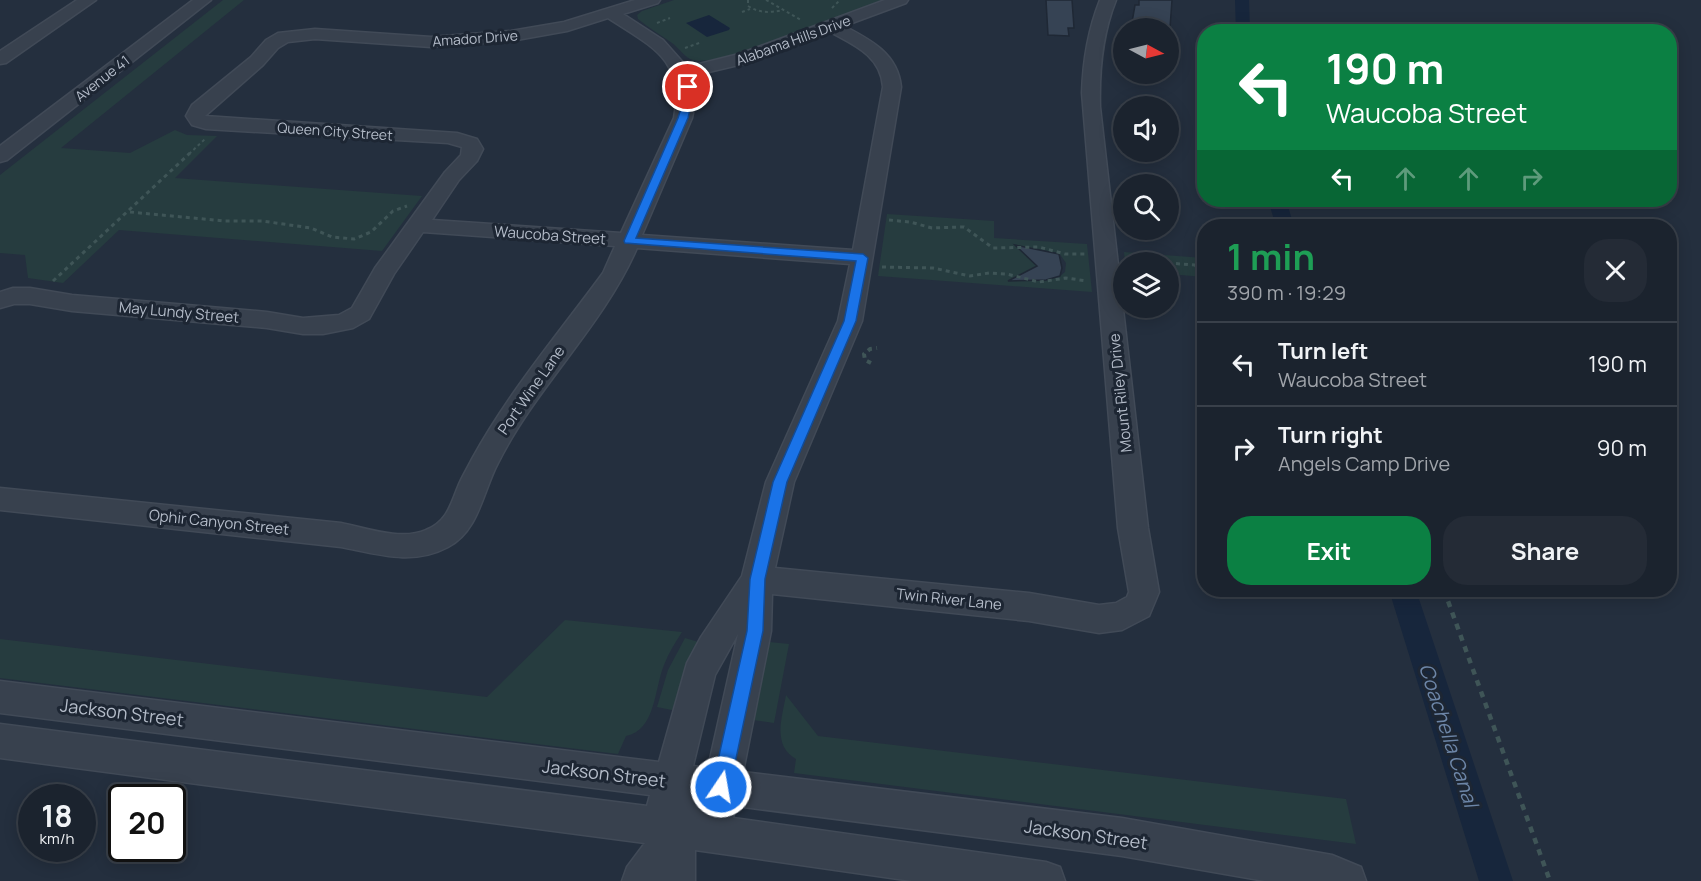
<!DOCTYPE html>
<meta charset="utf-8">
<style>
:root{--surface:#1b232e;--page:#242b36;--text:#f1f3f6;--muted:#a0a4aa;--line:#39404a;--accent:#0b8043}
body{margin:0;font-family:Manrope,sans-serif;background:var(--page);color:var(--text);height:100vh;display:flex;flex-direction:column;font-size:22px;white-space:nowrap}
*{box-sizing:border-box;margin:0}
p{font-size:20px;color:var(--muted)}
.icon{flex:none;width:33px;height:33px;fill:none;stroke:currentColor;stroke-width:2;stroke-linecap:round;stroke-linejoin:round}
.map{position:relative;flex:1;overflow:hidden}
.details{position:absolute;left:1197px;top:219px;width:480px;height:378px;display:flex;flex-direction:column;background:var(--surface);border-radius:24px;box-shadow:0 3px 15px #0003,0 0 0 2px var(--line)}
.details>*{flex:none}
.guide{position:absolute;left:1197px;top:24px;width:480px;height:183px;border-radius:24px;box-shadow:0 3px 15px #0003,0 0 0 2px var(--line);background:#0b8043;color:#fff;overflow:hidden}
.needle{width:39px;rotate:97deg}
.tools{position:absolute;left:1113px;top:18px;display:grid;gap:12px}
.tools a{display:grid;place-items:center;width:66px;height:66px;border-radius:50%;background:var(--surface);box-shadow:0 3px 15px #0003,0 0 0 2px var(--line);font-size:30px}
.speed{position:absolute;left:18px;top:784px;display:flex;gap:12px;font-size:30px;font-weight:700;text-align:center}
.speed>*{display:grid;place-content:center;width:78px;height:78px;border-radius:50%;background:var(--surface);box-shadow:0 3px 15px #0003,0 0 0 2px var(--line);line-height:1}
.speed small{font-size:15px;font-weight:400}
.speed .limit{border:3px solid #111;border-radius:9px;background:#fff;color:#111}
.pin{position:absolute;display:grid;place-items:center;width:51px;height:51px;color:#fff;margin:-26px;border:3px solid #fff;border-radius:50%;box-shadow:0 2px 6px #0007}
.me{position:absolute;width:66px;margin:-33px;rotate:12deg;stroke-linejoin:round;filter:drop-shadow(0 0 4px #0008)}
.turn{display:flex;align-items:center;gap:21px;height:126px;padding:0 30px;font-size:27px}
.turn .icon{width:78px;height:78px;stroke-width:2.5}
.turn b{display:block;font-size:42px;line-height:51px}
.lanes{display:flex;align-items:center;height:57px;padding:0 30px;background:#0003;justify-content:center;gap:30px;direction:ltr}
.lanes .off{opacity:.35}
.round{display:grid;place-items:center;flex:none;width:63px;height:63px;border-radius:24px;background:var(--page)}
.head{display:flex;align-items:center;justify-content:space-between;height:102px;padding:0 30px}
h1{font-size:36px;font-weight:700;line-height:45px;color:#1e9e55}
.action{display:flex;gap:12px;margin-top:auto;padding:12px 30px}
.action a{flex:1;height:69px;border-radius:24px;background:var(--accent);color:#fff;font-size:24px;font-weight:700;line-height:69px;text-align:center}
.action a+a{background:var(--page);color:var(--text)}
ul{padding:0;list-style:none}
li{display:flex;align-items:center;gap:18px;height:84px;padding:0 30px;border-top:2px solid var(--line)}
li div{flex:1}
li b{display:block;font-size:22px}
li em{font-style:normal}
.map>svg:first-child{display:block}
.green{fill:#263c3f;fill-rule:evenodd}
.water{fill:#17263c}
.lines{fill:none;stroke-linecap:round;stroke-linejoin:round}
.canal{fill:#17263c;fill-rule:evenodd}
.building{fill:#364354;stroke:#1f2835;stroke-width:1.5}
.minor-casing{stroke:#414a57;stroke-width:3}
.path-far3{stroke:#3f5557;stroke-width:2;stroke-dasharray:3 3;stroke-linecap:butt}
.path-far2{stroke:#3f5557;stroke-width:3;stroke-dasharray:4 4;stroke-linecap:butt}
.path-far1{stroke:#3f5557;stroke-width:4;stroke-dasharray:4.5 4.5;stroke-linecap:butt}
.path{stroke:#3f5557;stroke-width:4.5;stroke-dasharray:6 6;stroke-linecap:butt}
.minor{fill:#38414e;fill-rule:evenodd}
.route{fill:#1a73e8;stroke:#114b97;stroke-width:1.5}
.labels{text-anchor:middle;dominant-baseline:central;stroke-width:6;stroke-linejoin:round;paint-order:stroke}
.far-street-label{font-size:14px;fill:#b4bcc9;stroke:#1d2633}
.street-label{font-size:15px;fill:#b4bcc9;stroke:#1d2633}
.near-street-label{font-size:18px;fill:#b4bcc9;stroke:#1d2633}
.near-water-label{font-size:20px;font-style:italic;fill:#6d86a8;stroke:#1d2633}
</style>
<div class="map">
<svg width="1701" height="881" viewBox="0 0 1701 881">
<rect width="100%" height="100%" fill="#242f3e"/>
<path class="green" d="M 223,0 L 244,0 L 61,148 L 130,153 L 175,130 L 187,135 L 217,136 L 175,178 L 422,196 L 382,251 L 119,230 L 63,283 L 28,278 L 25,255 L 0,253 L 0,175 Z
M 674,0 L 882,0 C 850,12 719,68 693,60 C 685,58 679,48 672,43 C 661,35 649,28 638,19 L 637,15 L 642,11 Z
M 887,214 L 994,221 L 994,238 L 1087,244 L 1092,292 L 878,276 ZM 1029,248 L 1059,253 L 1066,263 L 1065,272 L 1058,278 L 1020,275 L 1028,270 L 1036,272 L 1043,258 Z
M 1124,252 L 1204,258 L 1204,277 L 1169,274 L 1168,262 L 1125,262 Z
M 565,620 L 682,632 C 675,643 668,654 664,665 C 654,689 656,730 626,736 L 618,754 L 0,678 L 0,639 L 487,697 Z
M 685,638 L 702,643 L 677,711 L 657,707 L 668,670 Z
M 769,642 L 789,644 L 774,723 L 753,720 Z
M 786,695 L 818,736 L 1346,799 L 1356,844 L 794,773 L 796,759 C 772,745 782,718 786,695 Z"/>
<path class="water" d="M 709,15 L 730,28 L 729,30 L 707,37 L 686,23 Z"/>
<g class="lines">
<path class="canal" d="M 1235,0 L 1249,0 L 1250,32 L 1236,32 Z
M 1268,200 L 1286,200 L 1294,226 L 1276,226 Z
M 1389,590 L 1416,590 L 1513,881 L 1479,881 Z"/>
</g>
<path class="building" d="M 1046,0 L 1072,0 L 1074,28 L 1068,28 L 1069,36 L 1048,35 Z
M 1139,0 L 1172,0 L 1170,28 L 1131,28 L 1135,5 L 1139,5 Z
M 1015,245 L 1059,254 L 1062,268 L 1060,276 L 1046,280 L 1008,281 L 1037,266 Z"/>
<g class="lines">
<g class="minor-casing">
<path id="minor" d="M 77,0 L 96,0 L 6,63 L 0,64 L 0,51 Z
M 193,0 L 211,0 L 7,160 L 0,162 L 0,146 Z
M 635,0 L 660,0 L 658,3 L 623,14 L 663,40 L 687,67 L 739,54 L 885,0 L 908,0 L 906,3 L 844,26 C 871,40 898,54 901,87 L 862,321 L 794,482 L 775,568 L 1029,593 L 1099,605 L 1116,603 L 1127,597 L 1129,592 L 1118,528 L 1082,93 C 1083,61 1088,30 1100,0 L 1116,0 C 1102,35 1099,70 1100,107 L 1148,528 L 1159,592 L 1149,616 L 1122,630 L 1099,633 L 1029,621 L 772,594 L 771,631 L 743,772 L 1122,818 L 1332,855 L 1361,867 L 1366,881 L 1265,881 L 1122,856 L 736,806 L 733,818 L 1046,862 L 1060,867 L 1065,881 L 912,881 L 695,850 L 695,881 L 622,881 L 627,867 L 645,843 L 0,758 L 0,724 L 647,806 L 650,795 L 0,713 L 0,681 L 659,762 L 687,663 L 701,637 L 742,576 L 766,482 L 838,321 L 850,264 L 637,248 C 603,326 536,387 498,463 C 483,491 479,531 448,547 C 413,566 377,554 341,547 L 0,510 L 0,488 L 341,523 C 366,528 401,541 426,530 C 448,521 451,503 459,484 C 463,475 468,467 472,459 C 508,393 559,333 603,273 L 615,246 L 423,232 L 394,274 L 369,319 L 353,328 L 323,334 L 303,334 L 267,328 L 72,311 L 30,304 L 14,304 L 0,308 L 0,292 L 13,288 L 30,288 L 72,295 L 267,312 L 303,318 L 339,315 L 352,308 L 375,268 L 445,172 L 461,155 L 462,147 L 448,143 L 206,129 L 192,125 L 186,116 L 192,105 L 251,57 L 266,40 L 278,33 L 315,29 L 431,37 L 511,31 L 564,22 ZM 608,18 C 652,47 685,59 674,118 L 621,233 L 432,220 L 459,180 L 477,161 L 483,149 L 477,139 L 457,133 L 205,116 L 263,65 L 278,48 L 288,42 L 315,39 L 431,47 L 511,41 L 567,31 ZM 830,32 C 854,45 881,56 883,87 L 853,250 L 642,235 L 692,118 L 696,98 L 692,76 L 751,62 ZM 738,634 L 708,768 L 693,766 L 715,675 ZM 695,801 L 701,802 L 699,810 Z"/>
</g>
<path class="path-far3" d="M 748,0 L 748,6 C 759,13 770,13 783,10
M 766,0 L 801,20
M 832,8 L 840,0
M 742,12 L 750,9
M 657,23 L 670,18
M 685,48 L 702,42
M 189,154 L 205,139"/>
<path class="path-far2" d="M 130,212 L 225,221 L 262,221 L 311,228 L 332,237 L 354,239 L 371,232 L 393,211 L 407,206
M 889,220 L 910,222 L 932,228 L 964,227 L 993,248 L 1039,247 L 1065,254 L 1085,254
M 1128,259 L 1154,259 L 1165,262
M 1168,263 L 1195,265
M 1204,263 L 1195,265 L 1198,269 L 1204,270
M 882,267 L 933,268 L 970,276 L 989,273 L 1007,274 L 1039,282 L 1066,278 L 1087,281
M 53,281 L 190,153"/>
<path class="path-far1" d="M 871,363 L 865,360 L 864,354 L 870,349 L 877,348"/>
<path class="path" d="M 1444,590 L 1550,881"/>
<use href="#minor" class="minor"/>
</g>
<path class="route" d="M 688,84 L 692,87 L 692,102 L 688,118 L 636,238 L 863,254 L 868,258 L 856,321 L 787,482 L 765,579 L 763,631 L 730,787 L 728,794 L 721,796 L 715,794 L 712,787 L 747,631 L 750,579 L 773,482 L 844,321 L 856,261 L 625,243 L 624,241 L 678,118 L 683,102 L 683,87 Z"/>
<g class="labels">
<g class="far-street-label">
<text transform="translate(475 38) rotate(-4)">Amador Drive</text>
<text transform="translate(793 40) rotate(-20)">Alabama Hills Drive</text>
<text transform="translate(102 78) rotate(-38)">Avenue 41</text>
<text transform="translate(335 131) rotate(4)">Queen City Street</text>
</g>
<g class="street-label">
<text transform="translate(550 235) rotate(4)">Waucoba Street</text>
<text transform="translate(179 312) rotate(5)">May Lundy Street</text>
<text transform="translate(531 390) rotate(-55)">Port Wine Lane</text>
<text transform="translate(1120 393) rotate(-96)">Mount Riley Drive</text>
<text transform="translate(219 522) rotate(6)">Ophir Canyon Street</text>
<text transform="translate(949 599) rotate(6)">Twin River Lane</text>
</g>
<g class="near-street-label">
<text transform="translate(122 712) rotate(7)">Jackson Street</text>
<text transform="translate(604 773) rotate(7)">Jackson Street</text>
<text transform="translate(1086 834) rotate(8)">Jackson Street</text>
</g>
<g class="near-water-label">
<text transform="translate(1449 735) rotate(72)">Coachella Canal</text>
</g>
</g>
</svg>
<div class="tools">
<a><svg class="needle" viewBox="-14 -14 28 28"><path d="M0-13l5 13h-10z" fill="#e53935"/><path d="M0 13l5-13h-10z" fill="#a0a4aa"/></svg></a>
<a><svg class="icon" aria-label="sound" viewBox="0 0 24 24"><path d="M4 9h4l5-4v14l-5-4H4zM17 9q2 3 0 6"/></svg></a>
<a><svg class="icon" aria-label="search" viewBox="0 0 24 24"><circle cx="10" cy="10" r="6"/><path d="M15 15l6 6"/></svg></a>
<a><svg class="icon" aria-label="layers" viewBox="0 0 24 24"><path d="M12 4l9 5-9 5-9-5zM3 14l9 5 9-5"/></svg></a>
</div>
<div class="speed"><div>18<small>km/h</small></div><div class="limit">20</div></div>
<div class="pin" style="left:688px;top:87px;background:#d93025"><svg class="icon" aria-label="arrive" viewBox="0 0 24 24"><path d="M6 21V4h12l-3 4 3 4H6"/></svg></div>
<svg class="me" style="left:721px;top:787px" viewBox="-20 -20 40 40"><circle r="17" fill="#1a73e8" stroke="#fff" stroke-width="3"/><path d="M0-11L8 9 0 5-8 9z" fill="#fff"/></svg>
<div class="guide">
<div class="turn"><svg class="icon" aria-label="left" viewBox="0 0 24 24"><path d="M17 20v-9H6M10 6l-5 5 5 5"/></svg><div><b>190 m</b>Waucoba Street</div></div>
<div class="lanes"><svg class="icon" aria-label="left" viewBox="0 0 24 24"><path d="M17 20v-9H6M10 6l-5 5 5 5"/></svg><svg class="icon off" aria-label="ahead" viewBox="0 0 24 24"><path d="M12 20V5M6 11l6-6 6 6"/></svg><svg class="icon off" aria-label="ahead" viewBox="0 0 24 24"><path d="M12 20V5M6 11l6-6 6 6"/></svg><svg class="icon off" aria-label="right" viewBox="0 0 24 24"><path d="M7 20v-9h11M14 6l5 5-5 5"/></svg></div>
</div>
<section class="details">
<div class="head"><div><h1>1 min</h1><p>390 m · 19:29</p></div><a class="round"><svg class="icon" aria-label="close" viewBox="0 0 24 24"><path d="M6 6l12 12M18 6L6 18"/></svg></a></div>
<ul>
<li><svg class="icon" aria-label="left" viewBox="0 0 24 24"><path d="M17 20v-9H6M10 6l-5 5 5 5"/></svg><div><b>Turn left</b><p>Waucoba Street</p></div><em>190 m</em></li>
<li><svg class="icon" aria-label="right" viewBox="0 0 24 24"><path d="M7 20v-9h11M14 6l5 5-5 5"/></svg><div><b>Turn right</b><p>Angels Camp Drive</p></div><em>90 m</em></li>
</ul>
<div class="action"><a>Exit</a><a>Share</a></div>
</section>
</div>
